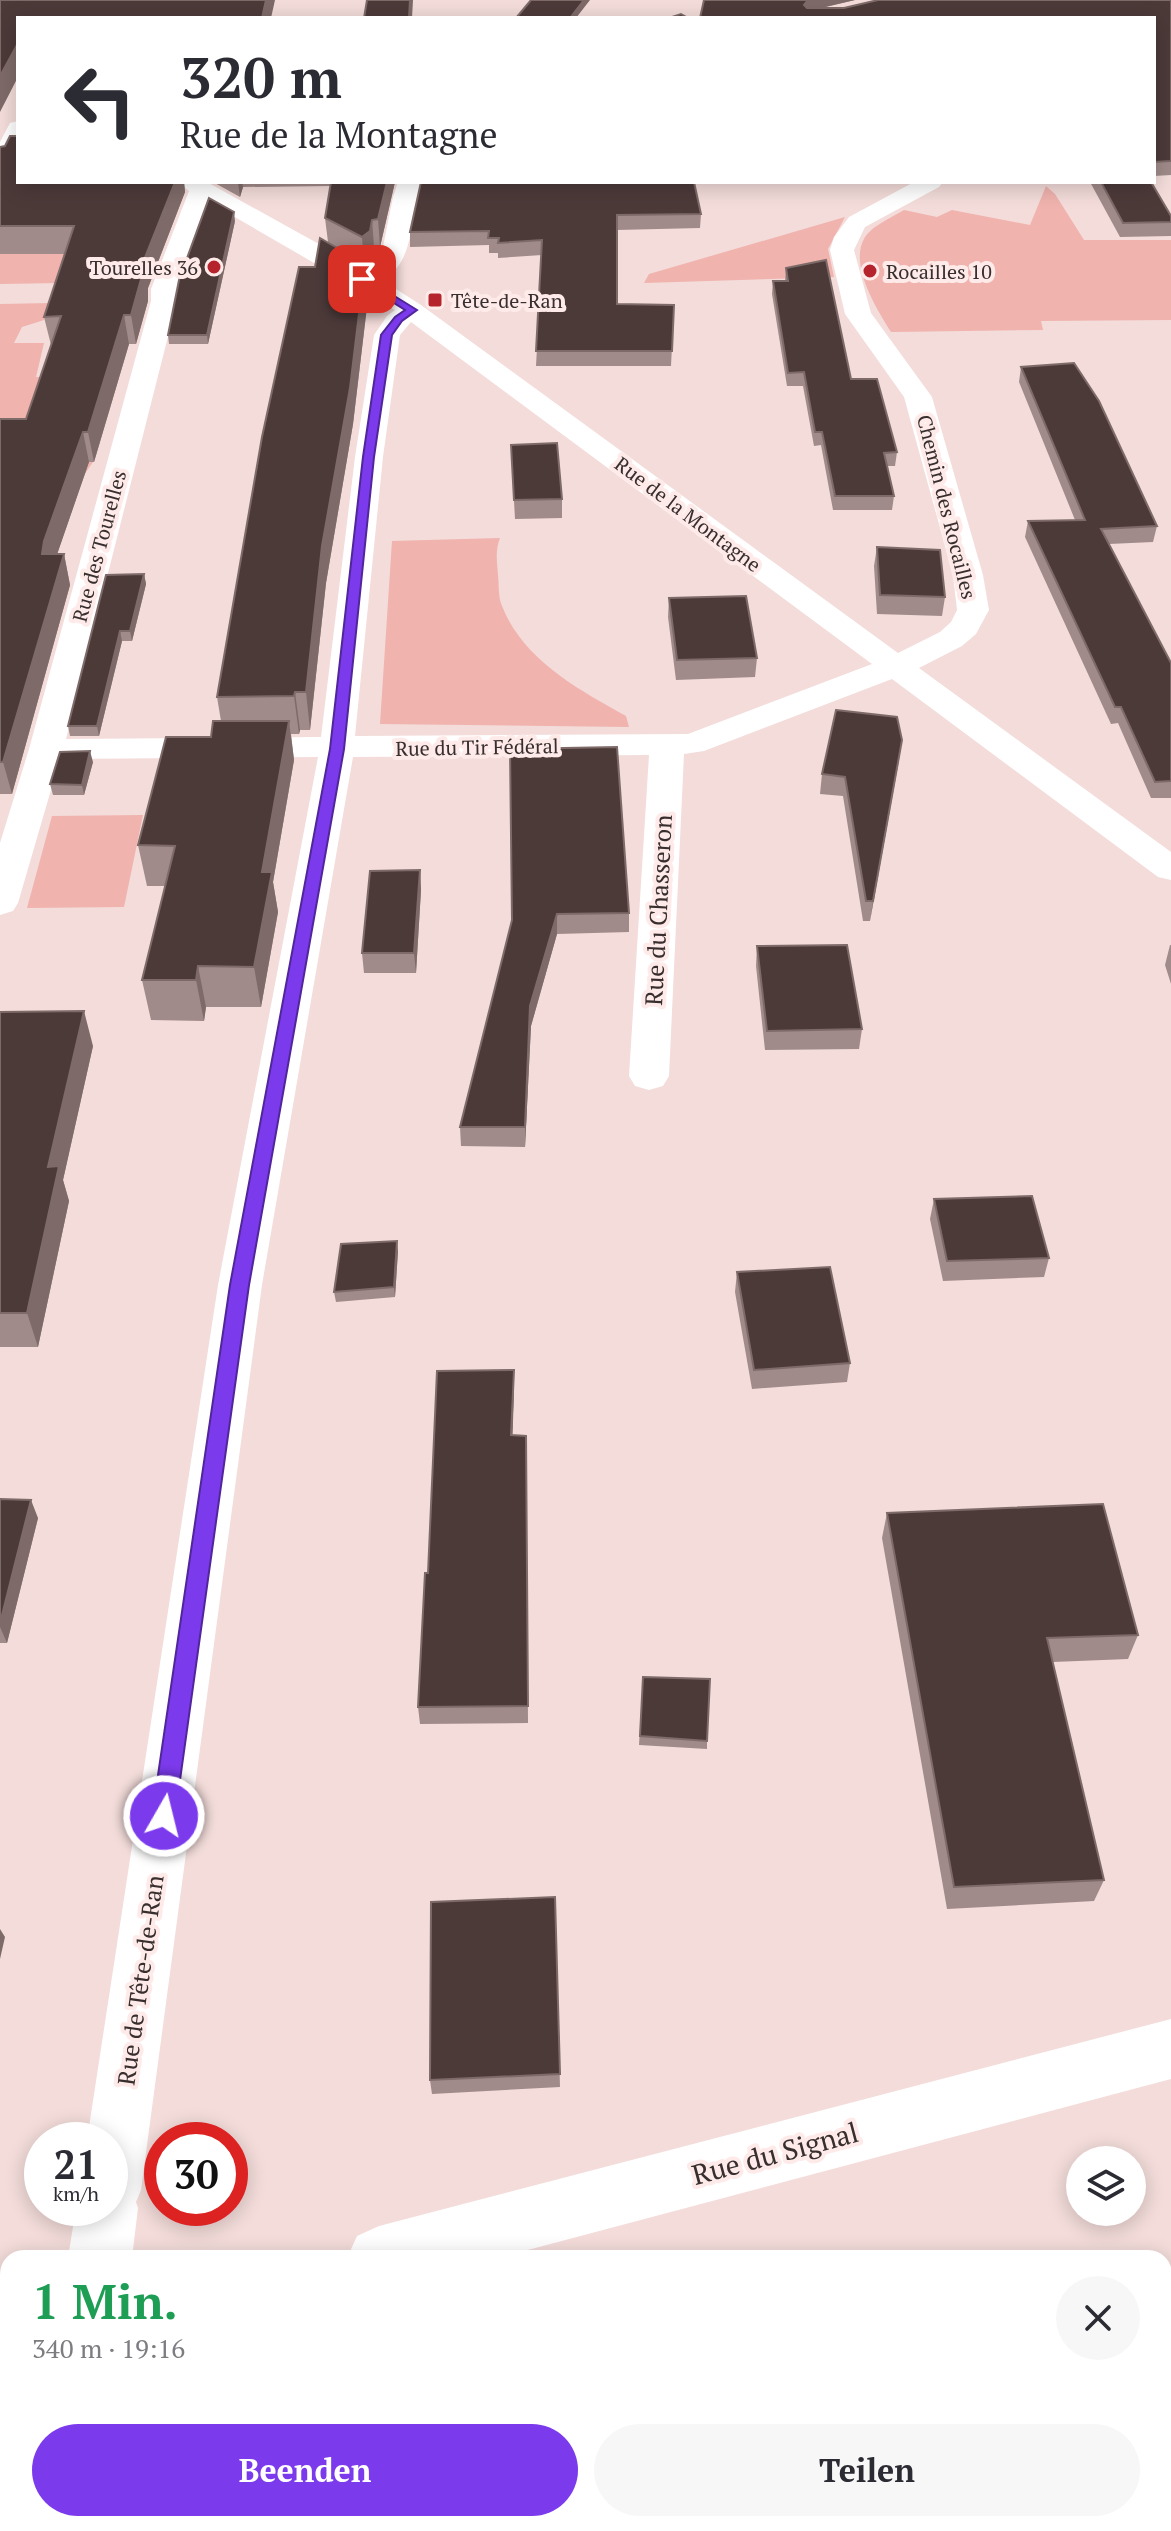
<!DOCTYPE html>
<html lang="de">
<meta charset="utf-8">
<style>
:root{--surface:#fff;--page:#f7f7f7;--text:#2b2b33;--muted:#7c7c81;--accent:#7c3aed}
body{margin:0;font-family:"PT Serif",serif;background:var(--page);color:var(--text);height:100vh;display:flex;flex-direction:column;font-size:30px;white-space:nowrap}
*{box-sizing:border-box;margin:0}
p{font-size:26px;color:var(--muted)}
.icon{flex:none;width:44px;height:44px;fill:none;stroke:currentColor;stroke-width:2;stroke-linecap:round;stroke-linejoin:round}
.map{position:relative;flex:1;overflow:hidden}
.side{position:absolute;left:0px;top:2250px;width:1172px;height:282px;display:flex;flex-direction:column;background:var(--surface);border-radius:24px 24px 0 0;box-shadow:0 4px 20px #0003}
.side>*{flex:none}
.guide{position:absolute;left:16px;top:16px;width:1140px;height:168px;border-radius:0px;box-shadow:0 4px 20px #0003;background:#fff;color:var(--text);overflow:hidden}
.buttons{position:absolute;left:1066px;top:2146px;display:grid;gap:16px}
.buttons a{display:grid;place-items:center;width:80px;height:80px;border-radius:50%;background:var(--surface);box-shadow:0 4px 20px #0003;font-size:40px}
.speed{position:absolute;left:24px;top:2122px;display:flex;gap:16px;font-size:40px;font-weight:700;text-align:center}
.speed>*{display:grid;place-content:center;width:104px;height:104px;border-radius:50%;background:var(--surface);box-shadow:0 4px 20px #0003;line-height:1}
.speed small{font-size:20px;font-weight:400}
.speed .limit{border:12px solid #d22;background:#fff;color:#111}
.pin{position:absolute;display:grid;place-items:center;width:68px;height:68px;color:#fff;margin:-34px;border-radius:16px;box-shadow:0 4px 12px #0006}
.me{position:absolute;width:88px;margin:-44px;rotate:8deg;stroke-linejoin:round;filter:drop-shadow(0 0 6px #0008)}
.turn{display:flex;align-items:center;gap:28px;height:168px;padding:0 32px;font-size:36px}
.turn .icon{width:104px;height:104px;stroke-width:2.5}
.turn b{display:block;font-size:56px;line-height:68px}
.round{display:grid;place-items:center;flex:none;width:84px;height:84px;border-radius:42px;background:var(--page)}
.summary{display:flex;align-items:center;justify-content:space-between;height:136px;padding:0 32px}
h1{font-size:48px;font-weight:600;line-height:60px;color:#1e9e55}
.cta{display:flex;gap:16px;margin-top:auto;padding:16px 32px}
.cta a{flex:1;height:92px;border-radius:48px;background:var(--accent);color:#fff;font-size:32px;font-weight:600;line-height:92px;text-align:center}
.cta a+a{background:var(--page);color:var(--text)}
.map>svg:first-child{display:block}
.green{fill:#f0b3ae}
.lines{fill:none;stroke-linecap:round;stroke-linejoin:round}
.street{fill:#fff;fill-rule:evenodd}
.wall{fill:#a08b8a}
.shaded-wall{fill:#7e6b69}
.building{fill:#4c3a39;stroke:#7e6b69;stroke-width:2}
.route{fill:#7c3aed;stroke:#51269a;stroke-width:2}
.poi-dot{fill:#b5242d;stroke:#feebe9;stroke-width:3}
.labels{text-anchor:middle;dominant-baseline:central;stroke-width:8;stroke-linejoin:round;paint-order:stroke}
.far-poi-label{font-size:20px;fill:#372e2d;stroke:#feebe9;text-anchor:start}
.far-street-label{font-size:20px;fill:#372e2d;stroke:#feebe9}
.street-label{font-size:24px;fill:#372e2d;stroke:#feebe9}
.near-street-label{font-size:28px;fill:#372e2d;stroke:#feebe9}
</style>
<div class="map">
<svg width="1171" height="2531" viewBox="0 0 1171 2531">
<rect width="100%" height="100%" fill="#f3dcda"/>
<path class="green" d="M 1046,186 L 1055,194 L 1084,240 L 1171,240 L 1171,320 L 1041,321 L 1043,330 L 891,332 C 878,311 849,266 864,239 C 871,226 891,218 904,210 L 937,217 L 952,210 L 1030,225 Z
M 171,193 L 61,283 L 0,284 L 0,254 L 18,254 Z
M 845,217 L 828,249 L 834,277 L 644,283 L 649,274 Z
M 52,303 L 44,320 L 22,327 L 14,343 L 44,343 L 36,377 L 53,377 L 93,462 L 80,481 L 0,509 L 0,304 Z
M 500,538 C 495,550 497,562 498,575 C 499,584 498,597 502,606 C 523,660 579,690 626,716 L 629,727 L 380,724 L 392,541 Z
M 143,815 L 124,907 L 27,908 L 52,816 Z"/>
<g class="lines">
<path class="street" d="M 18,121 L 18,152 L 8,171 L 0,173 L 0,142 L 10,123 Z
M 178,182 L 207,182 L 364,269 L 378,259 L 382,252 L 393,197 L 398,182 L 422,182 C 409,214 417,262 382,280 L 421,305 L 898,653 L 940,632 L 951,622 L 957,610 L 953,575 L 904,397 L 845,314 L 830,250 L 834,237 L 849,217 L 914,182 L 943,182 L 939,187 L 865,227 L 854,250 L 871,313 L 932,397 L 983,575 L 989,610 L 976,634 L 962,646 L 919,668 L 1171,852 L 1171,880 L 1158,877 L 892,679 L 704,751 L 684,754 L 669,1076 L 663,1086 L 649,1090 L 635,1086 L 629,1076 L 649,755 L 353,757 L 262,1285 L 141,2190 L 136,2202 L 138,2208 L 132,2258 L 68,2258 L 76,2208 L 110,2208 L 110,2140 L 87,2140 L 218,1285 L 318,757 L 60,759 L 18,903 L 13,911 L 0,915 L 0,843 L 29,749 L 151,301 L 151,289 L 189,191 ZM 209,202 L 395,310 L 387,316 L 374,335 L 355,457 L 321,737 L 66,739 L 177,301 L 177,289 ZM 411,322 L 872,664 L 688,734 L 355,736 L 383,457 L 400,335 Z
M 1171,2019 L 1171,2079 L 498,2258 L 347,2258 L 357,2236 L 379,2226 Z
M 8,2326 L 8,2392 L 0,2394 L 0,2328 Z"/>
</g>
<path class="wall" d="M 704,0 L 855,0 L 821,8 L 1171,0 L 1171,175 L 1154,176 L 1154,18 L 700,18 Z
M 0,147 L 18,182 L 184,182 L 185,192 L 148,288 L 148,301 L 136,344 L 129,344 L 94,462 L 89,462 L 57,554 L 64,554 L 70,585 L 12,794 L 0,794 L 0,419 L 26,419 L 51,345 L 44,317 L 64,254 L 0,254 Z
M 213,182 L 395,182 L 380,247 L 374,247 L 372,259 L 365,264 L 368,298 L 353,424 L 326,583 L 310,730 L 300,730 L 299,734 L 291,734 L 294,760 L 273,882 L 278,912 L 261,1007 L 206,1007 L 204,1021 L 151,1020 L 142,980 L 165,886 L 147,886 L 138,845 L 221,721 L 217,697 L 315,267 L 328,242 L 325,218 L 331,186 L 243,187 L 240,197 Z
M 421,182 L 697,182 L 697,184 L 694,183 L 701,214 L 700,228 L 617,230 L 617,304 L 674,305 L 671,366 L 536,366 L 542,255 L 498,258 L 498,253 L 489,253 L 489,245 L 410,247 L 410,232 Z
M 1090,182 L 1151,182 L 1171,216 L 1171,236 L 1120,237 Z
M 235,221 L 208,344 L 169,344 L 168,335 Z
M 786,268 L 851,379 L 897,452 L 895,466 L 887,466 L 894,496 L 892,510 L 833,510 L 821,445 L 814,446 L 803,386 L 787,386 L 772,294 L 773,281 L 785,281 Z
M 1021,367 L 1157,526 L 1153,542 L 1109,544 L 1171,663 L 1171,798 L 1151,798 L 1118,723 L 1111,724 L 1025,537 L 1028,521 L 1075,520 L 1019,382 Z
M 511,445 L 562,499 L 562,518 L 515,519 Z
M 877,547 L 945,597 L 942,616 L 877,614 L 874,566 Z
M 144,574 L 146,584 L 132,641 L 122,641 L 99,736 L 70,736 L 68,726 Z
M 669,598 L 757,658 L 755,677 L 676,680 L 668,617 Z
M 902,740 L 870,921 L 863,921 L 843,796 L 820,794 L 822,774 Z
M 510,749 L 629,913 L 629,932 L 557,934 L 531,1026 L 525,1147 L 461,1146 L 460,1127 L 512,920 Z
M 93,762 L 84,795 L 53,795 L 50,784 Z
M 420,870 L 421,890 L 416,973 L 364,973 L 362,953 Z
M 1170,945 L 1171,945 L 1171,984 L 1165,965 Z
M 757,946 L 862,1029 L 859,1049 L 765,1050 L 756,966 Z
M 0,1012 L 93,1046 L 63,1180 L 69,1201 L 38,1347 L 0,1347 Z
M 934,1199 L 1049,1258 L 1044,1277 L 943,1281 L 930,1219 Z
M 398,1251 L 395,1297 L 336,1302 L 334,1292 Z
M 737,1272 L 850,1363 L 847,1382 L 752,1389 L 735,1292 Z
M 514,1370 L 514,1389 L 512,1435 L 526,1436 L 528,1723 L 420,1724 L 418,1707 L 428,1573 Z
M 0,1499 L 38,1518 L 7,1643 L 0,1643 Z
M 887,1513 L 1138,1635 L 1128,1659 L 1053,1662 L 1104,1880 L 1094,1901 L 947,1909 L 882,1538 Z
M 643,1677 L 707,1741 L 707,1749 L 639,1745 Z
M 555,1897 L 560,2087 L 432,2094 L 430,2080 Z"/>
<path class="shaded-wall" d="M 266,0 L 275,0 L 271,18 L 262,18 Z
M 410,0 L 413,0 L 412,18 L 409,18 Z
M 584,0 L 590,0 L 576,18 L 570,18 Z
M 808,0 L 855,0 L 808,11 L 804,5 Z
M 18,43 L 18,77 L 0,112 L 0,76 Z
M 175,182 L 184,182 L 185,192 L 148,288 L 148,301 L 136,344 L 131,315 L 144,260 Z
M 238,182 L 242,182 L 243,187 L 240,197 Z
M 387,182 L 395,182 L 380,247 L 378,219 Z
M 234,212 L 235,221 L 208,344 L 207,335 Z
M 372,220 L 374,247 L 372,259 L 365,264 L 368,298 L 353,424 L 326,583 L 310,730 L 306,692 L 322,546 L 364,265 L 362,237 Z
M 124,315 L 129,344 L 94,462 L 88,432 Z
M 83,432 L 89,462 L 51,572 L 42,554 L 44,541 Z
M 64,554 L 70,585 L 12,794 L 3,762 Z
M 144,574 L 146,584 L 132,641 L 130,631 Z
M 120,631 L 122,641 L 99,736 L 97,726 Z
M 295,692 L 300,730 L 299,734 L 294,696 Z
M 289,721 L 294,760 L 273,882 L 278,912 L 261,1007 L 254,967 L 262,872 Z
M 902,740 L 899,760 L 870,921 L 873,901 Z
M 90,751 L 93,762 L 84,795 L 82,785 Z
M 420,870 L 421,890 L 416,973 L 414,953 Z
M 557,914 L 557,934 L 531,1026 L 525,1147 L 525,1127 L 530,1006 Z
M 198,966 L 206,1007 L 204,1021 L 196,980 Z
M 84,1011 L 93,1046 L 63,1180 L 69,1201 L 38,1347 L 27,1313 L 48,1167 Z
M 397,1241 L 398,1251 L 395,1297 L 394,1287 Z
M 514,1370 L 514,1389 L 512,1454 L 511,1435 Z
M 31,1500 L 38,1518 L 7,1643 L 0,1627 L 0,1623 Z
M 0,1929 L 5,1937 L 0,1959 Z"/>
<path class="building" d="M 0,0 L 266,0 L 262,18 L 18,18 L 18,43 L 0,76 Z
M 367,0 L 410,0 L 409,18 L 364,18 Z
M 531,0 L 584,0 L 570,18 L 516,18 Z
M 704,0 L 808,0 L 804,5 L 807,8 L 844,8 L 878,0 L 1171,0 L 1171,161 L 1154,162 L 1154,18 L 700,18 Z
M 681,14 L 688,18 L 669,18 Z
M 10,136 L 18,136 L 18,182 L 175,182 L 144,260 L 143,272 L 131,315 L 124,315 L 88,432 L 83,432 L 44,541 L 42,554 L 64,554 L 3,762 L 0,762 L 0,419 L 26,419 L 61,316 L 44,317 L 74,226 L 0,226 L 0,147 L 5,146 Z
M 331,182 L 387,182 L 378,219 L 372,220 L 370,231 L 362,237 L 325,218 Z
M 421,182 L 694,182 L 701,214 L 617,215 L 617,304 L 674,305 L 672,351 L 536,351 L 542,240 L 498,243 L 499,238 L 488,238 L 489,231 L 410,232 Z
M 1101,182 L 1151,182 L 1171,216 L 1171,222 L 1123,223 Z
M 209,198 L 234,212 L 207,335 L 168,335 L 179,280 Z
M 320,238 L 365,264 L 350,388 L 322,546 L 306,692 L 295,692 L 294,696 L 217,697 L 262,437 L 299,267 L 315,267 Z
M 826,260 L 851,379 L 877,379 L 897,452 L 884,453 L 894,496 L 835,496 L 822,432 L 815,432 L 804,372 L 788,373 L 773,281 L 788,281 L 786,268 Z
M 1074,363 L 1099,401 L 1157,526 L 1101,529 L 1171,663 L 1171,781 L 1155,782 L 1121,707 L 1115,707 L 1028,521 L 1085,520 L 1021,367 Z
M 557,443 L 562,499 L 514,500 L 511,445 Z
M 877,547 L 940,550 L 945,597 L 880,595 Z
M 144,574 L 130,631 L 120,631 L 97,726 L 68,726 L 106,575 Z
M 746,596 L 757,658 L 677,660 L 669,598 Z
M 836,710 L 897,717 L 902,740 L 873,901 L 866,901 L 845,777 L 822,774 Z
M 213,721 L 289,721 L 262,872 L 272,872 L 254,967 L 198,966 L 196,980 L 142,980 L 175,846 L 138,845 L 166,737 L 211,737 Z
M 617,747 L 629,913 L 557,914 L 530,1006 L 525,1127 L 460,1127 L 512,920 L 510,749 Z
M 90,751 L 82,785 L 50,784 L 60,752 Z
M 420,870 L 414,953 L 362,953 L 370,871 Z
M 847,945 L 862,1029 L 767,1031 L 757,946 Z
M 84,1011 L 48,1167 L 59,1166 L 27,1313 L 0,1313 L 0,1012 Z
M 1032,1196 L 1049,1258 L 947,1261 L 934,1199 Z
M 397,1241 L 394,1287 L 334,1292 L 341,1244 Z
M 830,1267 L 850,1363 L 754,1370 L 737,1272 Z
M 514,1370 L 511,1435 L 526,1436 L 528,1706 L 418,1707 L 425,1573 L 428,1573 L 437,1371 Z
M 0,1499 L 31,1500 L 0,1623 Z
M 1103,1504 L 1138,1635 L 1047,1638 L 1104,1880 L 954,1887 L 887,1513 Z
M 643,1677 L 710,1679 L 707,1741 L 640,1736 Z
M 555,1897 L 560,2074 L 430,2080 L 431,1902 Z
M 488,2524 L 622,2524 L 622,2531 L 488,2531 Z"/>
<path class="route" d="M 362,276 L 417,310 L 402,321 L 392,335 L 374,457 L 344,749 L 249,1285 L 175,1816 L 172,1823 L 164,1826 L 156,1823 L 152,1816 L 230,1285 L 330,749 L 363,457 L 381,335 L 395,317 L 405,310 L 359,281 L 357,279 Z"/>
<g class="poi-dot">
<circle cx="214" cy="267" r="8"/>
<circle cx="870" cy="271" r="8"/>
<rect x="427" y="292" width="16" height="16" rx="4"/>
</g>
<g class="labels">
<g class="far-poi-label">
<text x="198" y="267" text-anchor="end">Tourelles 36</text>
<text x="886" y="271">Rocailles 10</text>
<text x="451" y="300">Tête-de-Ran</text>
</g>
<g class="far-street-label">
<text transform="translate(947 507) rotate(76)">Chemin des Rocailles</text>
<text transform="translate(688 514) rotate(37)">Rue de la Montagne</text>
<text transform="translate(99 546) rotate(-75)">Rue des Tourelles</text>
<text transform="translate(477 747) rotate(-1)">Rue du Tir Fédéral</text>
</g>
<g class="street-label">
<text transform="translate(658 910) rotate(-87)">Rue du Chasseron</text>
<text transform="translate(140 1980) rotate(-82)">Rue de Tête-de-Ran</text>
</g>
<g class="near-street-label">
<text transform="translate(775 2153) rotate(-15)">Rue du Signal</text>
</g>
</g>
</svg>
<div class="buttons">
<a><svg class="icon" aria-label="layers" viewBox="0 0 24 24"><path d="M12 4l9 5-9 5-9-5zM3 14l9 5 9-5"/></svg></a>
</div>
<div class="speed"><div>21<small>km/h</small></div><div class="limit">30</div></div>
<div class="pin" style="left:362px;top:279px;background:#d93025"><svg class="icon" aria-label="arrive" viewBox="0 0 24 24"><path d="M6 21V4h12l-3 4 3 4H6"/></svg></div>
<svg class="me" style="left:164px;top:1816px" viewBox="-20 -20 40 40"><circle r="17" fill="#7c3aed" stroke="#fff" stroke-width="3"/><path d="M0-11L8 9 0 5-8 9z" fill="#fff"/></svg>
<div class="guide">
<div class="turn"><svg class="icon" aria-label="left" viewBox="0 0 24 24"><path d="M17 20v-9H6M10 6l-5 5 5 5"/></svg><div><b>320 m</b>Rue de la Montagne</div></div>
</div>
<section class="side">
<div class="summary"><div><h1>1 Min.</h1><p>340 m · 19:16</p></div><a class="round"><svg class="icon" aria-label="close" viewBox="0 0 24 24"><path d="M6 6l12 12M18 6L6 18"/></svg></a></div>
<div class="cta"><a>Beenden</a><a>Teilen</a></div>
</section>
</div>
